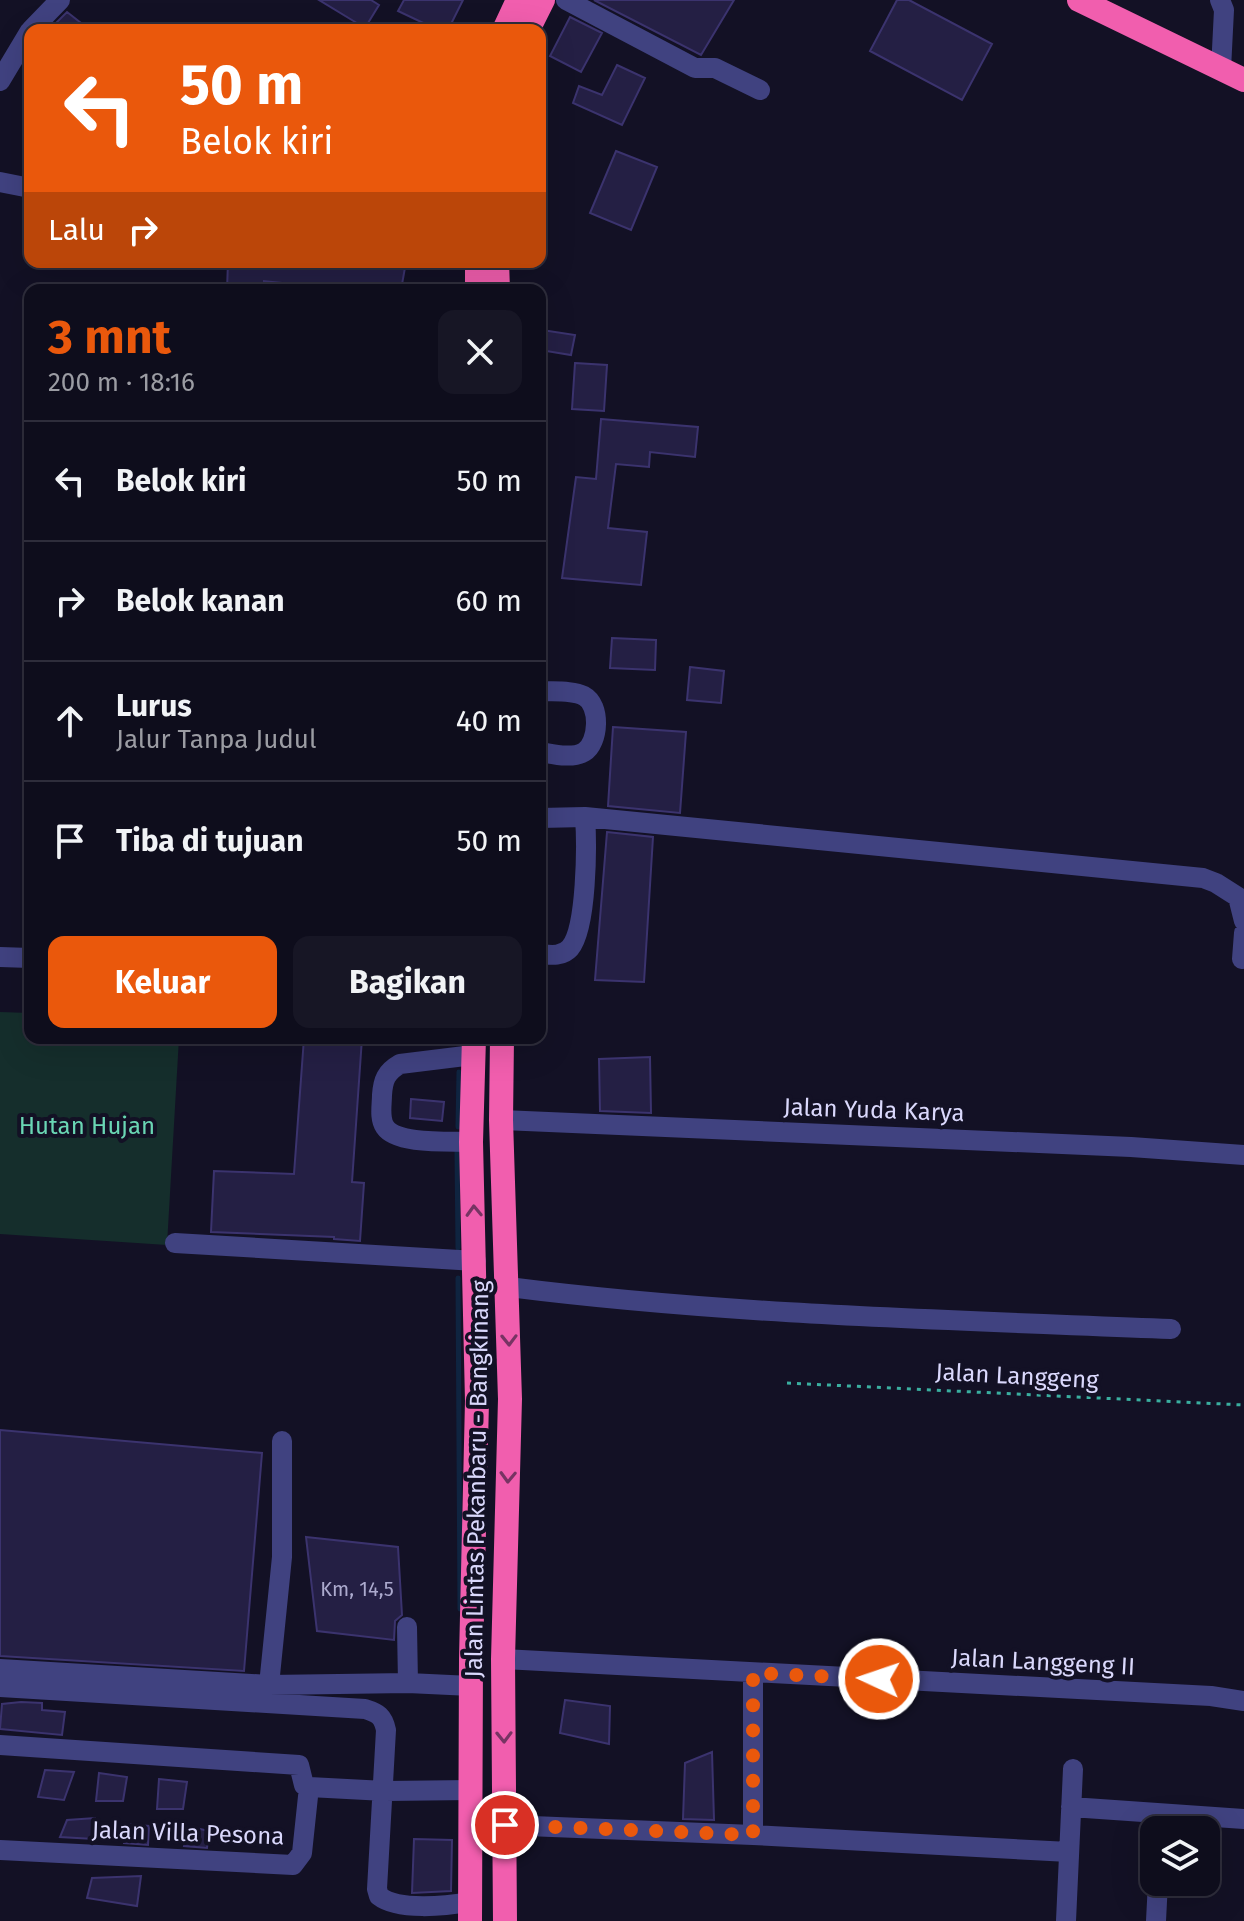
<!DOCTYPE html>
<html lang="id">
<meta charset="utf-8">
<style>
:root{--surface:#0e0d1c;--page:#171625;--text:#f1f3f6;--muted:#9b9ca3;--line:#2e2d3b;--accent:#ea580c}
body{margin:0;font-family:"Fira Sans",sans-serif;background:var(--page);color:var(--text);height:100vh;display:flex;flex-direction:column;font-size:30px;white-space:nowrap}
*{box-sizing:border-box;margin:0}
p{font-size:26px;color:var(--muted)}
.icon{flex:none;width:44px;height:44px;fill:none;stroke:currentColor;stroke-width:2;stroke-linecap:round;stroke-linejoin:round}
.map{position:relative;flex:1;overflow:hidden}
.panel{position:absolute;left:24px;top:284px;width:522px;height:760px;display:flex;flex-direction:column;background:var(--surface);border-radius:16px;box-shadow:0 8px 32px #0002,0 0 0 2px var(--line)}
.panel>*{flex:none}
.banner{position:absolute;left:24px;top:24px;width:522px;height:244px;border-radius:16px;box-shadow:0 8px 32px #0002,0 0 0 2px var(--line);background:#ea580c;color:#fff;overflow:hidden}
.buttons{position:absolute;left:1140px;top:1816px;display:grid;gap:16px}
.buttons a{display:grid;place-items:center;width:80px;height:80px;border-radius:16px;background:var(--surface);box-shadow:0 8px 32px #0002,0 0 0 2px var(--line);font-size:40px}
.pin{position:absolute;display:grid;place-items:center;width:68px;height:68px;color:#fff;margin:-34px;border:4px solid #fff;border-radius:50%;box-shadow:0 2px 8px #0007}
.me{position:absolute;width:88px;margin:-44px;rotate:273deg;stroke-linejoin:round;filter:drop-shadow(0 0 6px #0008)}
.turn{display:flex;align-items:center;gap:28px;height:168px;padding:0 24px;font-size:36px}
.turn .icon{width:104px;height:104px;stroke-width:2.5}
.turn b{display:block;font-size:56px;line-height:68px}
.then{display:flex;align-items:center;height:76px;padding:0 24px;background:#0003;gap:16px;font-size:30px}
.round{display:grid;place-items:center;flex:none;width:84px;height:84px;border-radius:16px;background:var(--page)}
.head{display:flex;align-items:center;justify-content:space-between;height:136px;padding:0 24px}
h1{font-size:48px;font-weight:700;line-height:60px;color:var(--accent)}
.action{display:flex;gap:16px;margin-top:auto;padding:16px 24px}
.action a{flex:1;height:92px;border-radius:16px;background:var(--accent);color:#fff;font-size:32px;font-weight:700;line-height:92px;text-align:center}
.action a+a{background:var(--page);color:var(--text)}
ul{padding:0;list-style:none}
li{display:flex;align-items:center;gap:24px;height:120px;padding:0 24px;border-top:2px solid var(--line)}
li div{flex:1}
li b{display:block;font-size:30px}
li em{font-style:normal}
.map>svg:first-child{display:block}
.green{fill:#152e2c}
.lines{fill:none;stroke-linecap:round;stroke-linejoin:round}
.stream{stroke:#0f2440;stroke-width:5}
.building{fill:#241f44;stroke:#3b336e;stroke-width:2}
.path{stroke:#3aae9f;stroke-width:3;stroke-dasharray:4 6;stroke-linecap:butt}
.minor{stroke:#404280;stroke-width:20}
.highway{stroke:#f15eae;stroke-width:24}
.oneway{stroke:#773463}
.route{stroke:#ea580c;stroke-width:14;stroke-dasharray:0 25.2}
.labels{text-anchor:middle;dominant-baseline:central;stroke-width:8;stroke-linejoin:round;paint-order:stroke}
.number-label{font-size:20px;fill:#acaace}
.street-label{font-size:24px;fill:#dad8fc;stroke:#131125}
.park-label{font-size:24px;fill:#6ad6b4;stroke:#131125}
</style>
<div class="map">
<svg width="1244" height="1921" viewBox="0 0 1244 1921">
<rect width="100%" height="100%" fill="#131125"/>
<path class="green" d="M 0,1012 L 30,1013 L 30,1038 L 179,1038 L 167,1245 L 0,1234 Z"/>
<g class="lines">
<path class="stream" d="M 459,1042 L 459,1038
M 458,1127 L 459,1072
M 457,1150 L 458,1248
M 458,1278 L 460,1609"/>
</g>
<path class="building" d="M 319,0 L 371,0 L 379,5 L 365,28 Z
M 404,0 L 463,0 L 448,30 L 438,30 L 398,11 Z
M 594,0 L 734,0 L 701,55 Z
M 897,0 L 909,0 L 992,44 L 962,100 L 870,51 Z
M 67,12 L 90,30 L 49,30 Z
M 570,17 L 602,33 L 581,72 L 550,56 Z
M 617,65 L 645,78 L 622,125 L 573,103 L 579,86 L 602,95 Z
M 616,151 L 657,167 L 631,230 L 590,213 Z
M 228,262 L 406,262 L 401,290 L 357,287 L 356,290 L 350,290 L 264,281 L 264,290 L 227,290 Z
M 542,330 L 575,335 L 571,355 L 540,350 Z
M 575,363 L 607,365 L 604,411 L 572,409 Z
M 601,419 L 698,427 L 695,457 L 650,452 L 649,467 L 616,464 L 608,528 L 647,532 L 641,585 L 562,578 L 576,477 L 596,479 Z
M 612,638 L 656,640 L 655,670 L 610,668 Z
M 690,667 L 724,671 L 721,703 L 687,700 Z
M 613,727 L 686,732 L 680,813 L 608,806 Z
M 607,832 L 653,837 L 644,982 L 595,980 Z
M 304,1038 L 362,1038 L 352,1182 L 364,1183 L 360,1241 L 334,1239 L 334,1237 L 211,1232 L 214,1171 L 294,1174 Z
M 650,1057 L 651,1113 L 600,1111 L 599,1059 Z
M 411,1099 L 444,1102 L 442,1121 L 410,1118 Z
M 0,1430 L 262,1453 L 244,1671 L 0,1656 Z
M 306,1537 L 398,1547 L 402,1615 L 395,1621 L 394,1640 L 317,1631 Z
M 565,1700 L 610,1706 L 609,1744 L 560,1733 Z
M 21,1702 L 42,1703 L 42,1710 L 65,1712 L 62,1735 L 0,1729 L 2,1704 Z
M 712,1752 L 714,1820 L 683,1819 L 685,1763 Z
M 45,1770 L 74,1772 L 64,1800 L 38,1797 Z
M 99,1773 L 127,1777 L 123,1801 L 96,1801 Z
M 159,1779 L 187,1782 L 183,1809 L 157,1809 Z
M 95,1818 L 94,1839 L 60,1837 L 67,1820 Z
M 123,1824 L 149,1826 L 148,1845 L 124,1843 Z
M 187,1826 L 209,1831 L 207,1848 L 184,1846 Z
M 414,1839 L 452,1840 L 451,1891 L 412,1893 Z
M 141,1876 L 137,1906 L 87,1898 L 92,1878 Z"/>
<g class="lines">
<path class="path" d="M 787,1383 L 1244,1405"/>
<path class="minor" d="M 566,0 L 695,68 L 715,68 L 760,90
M 1220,0 L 1224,10 L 1221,69
M 31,30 L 60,0
M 0,81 L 30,31
M 0,182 L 30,188
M 540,691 C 553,692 572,690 584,696 C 601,705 599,743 584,752 C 572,759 553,754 540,752
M 585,817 L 1203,878 L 1216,883 L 1238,897 L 1244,921
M 540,818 L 585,817 C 587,844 587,928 570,948 C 562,957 550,955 540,954
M 0,957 L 30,958
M 1242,959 L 1244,933
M 501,1120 L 1131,1147 L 1244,1155
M 471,1142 C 450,1141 397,1145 385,1127 C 379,1118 382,1105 382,1095 C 383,1080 386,1072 400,1064 L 473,1055
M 175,1243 L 476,1261
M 508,1287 C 728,1315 950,1320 1171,1329
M 282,1441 L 282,1557 L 269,1685 L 408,1683 L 471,1686
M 407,1627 L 408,1683
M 503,1659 L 1211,1696 L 1244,1701
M 0,1669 L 269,1685
M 0,1687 L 365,1709 C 378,1713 383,1716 386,1730 L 377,1889 L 379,1896 C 398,1911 446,1906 469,1902
M 0,1745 L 299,1765 L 304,1785 L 309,1787 L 302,1853 L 293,1865 L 0,1850
M 309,1787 L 385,1791 L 471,1790
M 1071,1807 L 1244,1819
M 505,1825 L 753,1835 L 1069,1852
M 753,1835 L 753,1673
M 1066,1921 L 1073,1769
M 1156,1921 L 1158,1882"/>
<path class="highway" d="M 1079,0 L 1244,80
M 504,30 L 518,0
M 528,30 L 543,0
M 497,262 L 498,290
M 477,290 L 477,262
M 502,1038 L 501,1120 L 510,1399 L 503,1659 L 505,1921
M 470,1921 L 471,1658 L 477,1401 L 471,1142 L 474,1038"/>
</g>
<defs><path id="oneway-chevron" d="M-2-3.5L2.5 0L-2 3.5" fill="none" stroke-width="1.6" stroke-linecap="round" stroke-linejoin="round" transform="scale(2)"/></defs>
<g class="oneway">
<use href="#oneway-chevron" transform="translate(474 1211) rotate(-92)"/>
<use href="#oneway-chevron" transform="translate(509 1340) rotate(89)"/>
<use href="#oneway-chevron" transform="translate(508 1477) rotate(92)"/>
<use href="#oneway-chevron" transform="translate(504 1737) rotate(89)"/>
</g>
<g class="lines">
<path class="route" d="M 505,1825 L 753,1835 L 753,1673 L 879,1679"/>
</g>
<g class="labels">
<g class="number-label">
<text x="357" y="1589">Km, 14,5</text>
</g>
<g class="street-label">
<text transform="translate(874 1110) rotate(2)">Jalan Yuda Karya</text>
<text transform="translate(1017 1376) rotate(3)">Jalan Langgeng</text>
<text transform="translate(477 1479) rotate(-89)">Jalan Lintas Pekanbaru - Bangkinang</text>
<text transform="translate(1043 1662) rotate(3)">Jalan Langgeng II</text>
<text transform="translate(188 1833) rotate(2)">Jalan Villa Pesona</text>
</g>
<g class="park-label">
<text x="87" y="1126">Hutan Hujan</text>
</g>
</g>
</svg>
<div class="buttons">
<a><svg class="icon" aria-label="layers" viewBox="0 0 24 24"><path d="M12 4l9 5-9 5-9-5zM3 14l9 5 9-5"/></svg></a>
</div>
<div class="pin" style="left:505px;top:1825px;background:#d93025"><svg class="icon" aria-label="arrive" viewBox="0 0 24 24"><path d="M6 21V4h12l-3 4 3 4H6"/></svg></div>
<svg class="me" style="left:879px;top:1679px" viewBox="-20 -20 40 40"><circle r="17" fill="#ea580c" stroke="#fff" stroke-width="3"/><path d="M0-11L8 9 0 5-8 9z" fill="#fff"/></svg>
<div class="banner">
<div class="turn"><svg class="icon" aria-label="left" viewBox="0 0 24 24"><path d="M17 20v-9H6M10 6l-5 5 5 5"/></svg><div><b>50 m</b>Belok kiri</div></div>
<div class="then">Lalu<svg class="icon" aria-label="right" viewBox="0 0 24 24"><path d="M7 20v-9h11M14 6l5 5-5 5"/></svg></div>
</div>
<section class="panel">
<div class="head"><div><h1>3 mnt</h1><p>200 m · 18:16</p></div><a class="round"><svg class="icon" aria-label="close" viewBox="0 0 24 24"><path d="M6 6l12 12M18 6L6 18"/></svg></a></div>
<ul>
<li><svg class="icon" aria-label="left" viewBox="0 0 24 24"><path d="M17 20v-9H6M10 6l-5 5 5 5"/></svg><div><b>Belok kiri</b></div><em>50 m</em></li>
<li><svg class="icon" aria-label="right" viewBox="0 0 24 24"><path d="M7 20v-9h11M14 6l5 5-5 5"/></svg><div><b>Belok kanan</b></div><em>60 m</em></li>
<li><svg class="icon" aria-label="ahead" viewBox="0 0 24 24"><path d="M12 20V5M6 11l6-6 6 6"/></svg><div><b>Lurus</b><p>Jalur Tanpa Judul</p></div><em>40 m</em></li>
<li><svg class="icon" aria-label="arrive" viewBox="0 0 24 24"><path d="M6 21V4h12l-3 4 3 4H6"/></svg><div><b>Tiba di tujuan</b></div><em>50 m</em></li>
</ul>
<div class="action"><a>Keluar</a><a>Bagikan</a></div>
</section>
</div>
